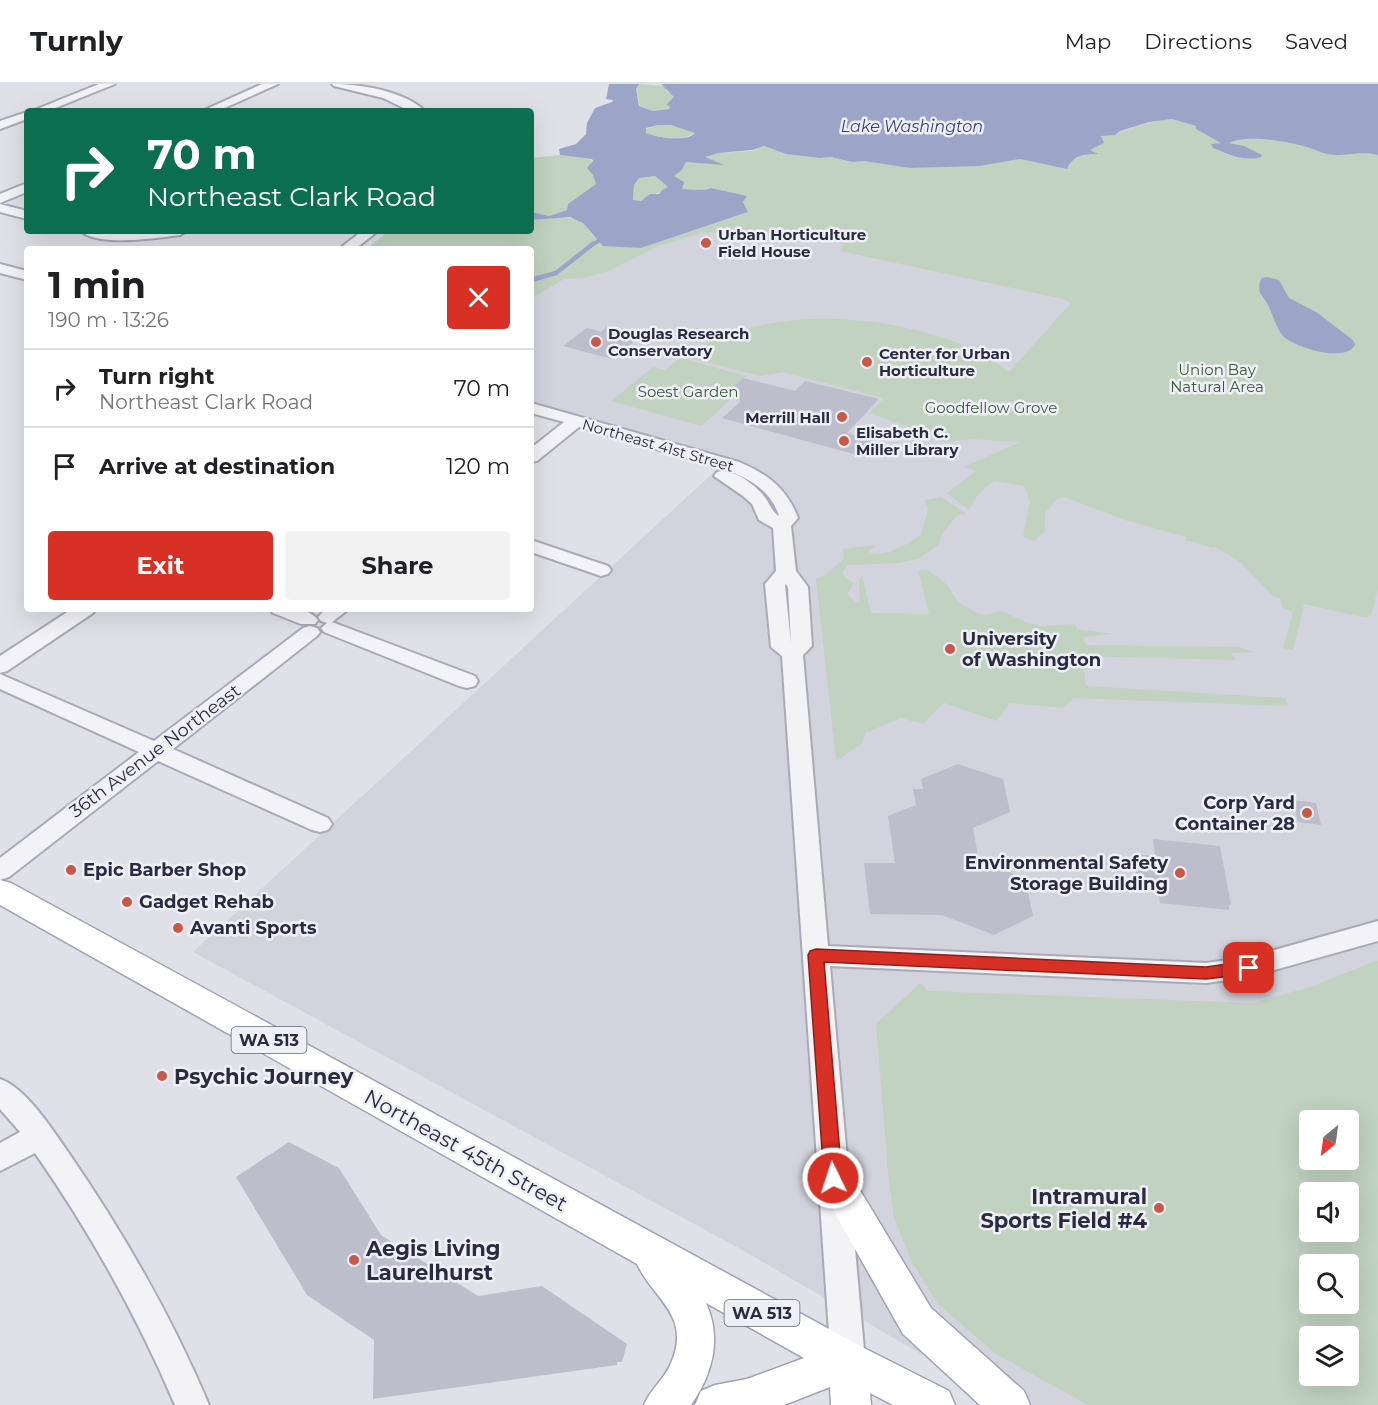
<!DOCTYPE html>
<meta charset="utf-8">
<style>
:root{--surface:#fff;--page:#f2f2f2;--text:#202124;--muted:#757577;--line:#e0e0e0;--accent:#d93025}
body{margin:0;font-family:Montserrat,sans-serif;background:var(--page);color:var(--text);height:100vh;display:flex;flex-direction:column;font-size:22px;white-space:nowrap}
*{box-sizing:border-box;margin:0}
p{font-size:20px;color:var(--muted)}
.icon{flex:none;width:33px;height:33px;fill:none;stroke:currentColor;stroke-width:2;stroke-linecap:round;stroke-linejoin:round}
.map{position:relative;flex:1;overflow:hidden}
.side{position:absolute;left:24px;top:162px;width:510px;height:366px;display:flex;flex-direction:column;background:var(--surface);border-radius:6px;box-shadow:0 6px 24px #0002}
.side>*{flex:none}
.guide{position:absolute;left:24px;top:24px;width:510px;height:126px;border-radius:6px;box-shadow:0 6px 24px #0002;background:#0b6e4f;color:#fff;overflow:hidden}
.needle{width:39px;rotate:209deg}
.tools{position:absolute;left:1299px;top:1026px;display:grid;gap:12px}
.tools a{display:grid;place-items:center;width:60px;height:60px;border-radius:6px;background:var(--surface);box-shadow:0 6px 24px #0002;font-size:30px}
.pin{position:absolute;display:grid;place-items:center;width:51px;height:51px;color:#fff;margin:-26px;border-radius:12px;box-shadow:0 3px 9px #0006}
.me{position:absolute;width:66px;margin:-33px;rotate:356deg;stroke-linejoin:round;filter:drop-shadow(0 0 4px #0008)}
.turn{display:flex;align-items:center;gap:21px;height:126px;padding:0 24px;font-size:27px}
.turn .icon{width:78px;height:78px;stroke-width:2.5}
.turn b{display:block;font-size:42px;line-height:51px}
.round{display:grid;place-items:center;flex:none;width:63px;height:63px;border-radius:6px;background:var(--page)}
.head{display:flex;align-items:center;justify-content:space-between;height:102px;padding:0 24px}
h1{font-size:36px;font-weight:700;line-height:45px}
.cta{display:flex;gap:12px;margin-top:auto;padding:12px 24px}
.cta a{flex:1;height:69px;border-radius:6px;background:var(--accent);color:#fff;font-size:24px;font-weight:700;line-height:69px;text-align:center}
.cta a+a{background:var(--page);color:var(--text)}
ul{padding:0;list-style:none}
li{display:flex;align-items:center;gap:18px;height:78px;padding:0 24px;border-top:2px solid var(--line)}
li div{flex:1}
li b{display:block;font-size:22px}
li em{font-style:normal}
header{display:flex;align-items:center;gap:36px;box-sizing:border-box;height:84px;padding:0 30px;background:var(--surface);border-bottom:2px solid var(--line)}
header strong{font-size:28px}
nav{display:flex;gap:33px;margin-inline-start:auto;font-size:21px}
.map>svg:first-child{display:block}
.built{fill:#d2d3dd;fill-rule:evenodd}
.green{fill:#c1d2c1;fill-rule:evenodd}
.water{fill:#9ca5c7;fill-rule:evenodd}
.lines{fill:none;stroke-linecap:round;stroke-linejoin:round}
.stream-far1{stroke:#9ca5c7;stroke-width:4}
.stream{stroke:#9ca5c7;stroke-width:4.5}
.building{fill:#bdbecb}
.minor-casing{stroke:#a9aab5;stroke-width:4}
.major-casing{stroke:#9fa2b4;stroke-width:3}
.minor{fill:#f2f2f7;fill-rule:evenodd}
.major{fill:#fff;fill-rule:evenodd}
.route{fill:#d93025;stroke:#8d1f18;stroke-width:1.5}
.poi-dot{fill:#ca5848;stroke:#eff0f6;stroke-width:2}
.labels{text-anchor:middle;dominant-baseline:central;stroke-width:5;stroke-linejoin:round;paint-order:stroke}
.far-poi-label{font-size:15px;font-weight:bold;fill:#292b3f;stroke:#eff0f6;text-anchor:start}
.far-park-label{font-size:15px;fill:#375a3a;stroke:#eff0f6}
.far-street-label{font-size:15px;fill:#292b3f;stroke:#eff0f6}
.far-water-label{font-size:16px;font-style:italic;fill:#343f72;stroke:#eff0f6}
.shield{fill:#eff0f6;stroke:#646676;stroke-width:1.5}
.shield-label{font-size:16px;font-weight:bold;fill:#292b3f}
.poi-label{font-size:18px;font-weight:bold;fill:#292b3f;stroke:#eff0f6;text-anchor:start}
.street-label{font-size:18px;fill:#292b3f;stroke:#eff0f6}
.near-poi-label{font-size:21px;font-weight:bold;fill:#292b3f;stroke:#eff0f6;text-anchor:start}
.near-street-label{font-size:21px;fill:#292b3f;stroke:#eff0f6}
</style>
<header>
<strong>Turnly</strong>
<nav><a>Map</a><a>Directions</a><a>Saved</a></nav>
</header>
<div class="map">
<svg width="1378" height="1321" viewBox="0 0 1378 1321">
<rect width="100%" height="100%" fill="#e0e1e8"/>
<path class="built" d="M 1108,27 L 1378,71 L 1378,1321 L 1009,1321 L 742,1166 L 193,868 L 726,377 L 531,320 L 531,147 ZM 1310,1036 L 1348,1036 L 1348,1076 L 1310,1076 ZM 1310,1108 L 1348,1108 L 1348,1148 L 1310,1148 ZM 1310,1180 L 1348,1180 L 1348,1220 L 1310,1220 ZM 1310,1252 L 1348,1252 L 1348,1292 L 1310,1292 Z"/>
<path class="green" d="M 639,0 L 665,2 L 667,8 L 671,9 L 674,13 L 669,25 L 653,27 L 640,22 L 636,4 Z
M 1172,35 L 1196,42 L 1196,45 L 1221,59 L 1212,64 L 1227,71 L 1252,75 L 1236,60 L 1229,59 C 1248,51 1284,57 1304,62 C 1315,65 1324,71 1336,71 C 1350,72 1363,67 1378,71 L 1378,504 L 1371,532 L 1368,531 L 1367,534 L 1304,520 L 1293,566 L 1283,564 L 1293,528 L 1283,524 L 1280,514 L 1274,513 L 1240,478 L 1215,463 L 1213,464 L 1185,456 L 1186,453 L 1125,436 L 1064,413 L 1057,415 L 1045,429 L 1045,447 L 1034,457 L 1023,453 L 1030,417 L 1024,402 L 994,397 L 979,409 L 969,426 L 947,409 L 976,387 L 964,383 L 1020,358 L 972,355 L 942,358 L 928,350 L 869,329 L 884,314 L 782,288 L 761,292 L 690,274 C 697,268 703,261 711,256 C 722,249 733,248 746,245 C 818,225 902,236 971,264 C 985,269 997,280 1009,288 L 1071,219 L 1063,215 L 840,167 L 844,160 L 757,147 L 701,149 L 659,162 L 609,187 L 583,194 L 564,195 L 531,214 L 531,165 L 366,165 L 389,147 L 531,147 L 531,136 C 546,135 572,129 583,139 C 587,143 591,151 595,155 L 641,164 L 748,129 L 743,117 L 746,112 L 711,104 L 705,106 L 681,105 L 674,92 L 682,86 L 686,78 L 719,79 L 704,73 L 718,69 L 752,67 L 764,62 L 786,70 L 819,74 L 831,73 L 852,78 L 864,77 L 910,84 L 979,82 L 1020,75 L 1067,85 L 1073,75 L 1096,69 L 1090,66 L 1104,59 L 1101,52 C 1105,51 1111,52 1115,51 C 1134,44 1152,37 1172,35 Z
M 658,41 L 671,41 L 695,48 C 687,58 658,54 646,49 L 646,45 Z
M 560,71 L 591,75 L 596,100 L 568,120 L 567,126 L 549,132 L 531,128 L 531,74 Z
M 655,92 L 668,103 C 659,110 650,110 641,117 L 633,116 L 634,101 L 639,94 Z
M 680,274 L 746,292 L 723,312 L 731,315 L 701,342 L 611,317 L 653,283 L 665,286 Z
M 941,413 L 967,430 L 957,431 L 943,449 L 938,461 L 920,474 L 899,479 L 847,481 L 842,490 L 854,500 L 847,510 L 857,519 L 860,517 L 859,497 L 862,491 L 871,529 L 929,530 L 918,487 L 928,486 L 946,500 L 958,518 L 977,529 L 986,531 L 1001,527 L 1028,539 L 1041,542 L 1075,540 L 1077,545 L 1112,550 L 1083,553 L 1086,561 L 1239,563 L 1254,568 L 1231,569 L 1236,576 L 1082,572 L 1086,602 L 1285,614 L 1288,622 L 1074,614 L 1062,624 L 1010,619 L 997,637 L 944,619 L 923,640 L 901,634 L 865,649 L 863,659 L 836,677 L 816,495 L 824,492 L 844,475 L 843,465 L 876,461 L 868,468 C 884,475 907,460 921,451 L 928,425 L 925,416 Z
M 1378,876 L 1378,1321 L 1088,1321 L 996,1270 L 937,1219 L 912,1178 L 894,1134 L 888,1088 L 876,940 L 919,900 L 922,900 L 927,907 L 1253,919 L 1310,903 ZM 1310,1036 L 1348,1036 L 1348,1076 L 1310,1076 ZM 1310,1108 L 1348,1108 L 1348,1148 L 1310,1148 ZM 1310,1180 L 1348,1180 L 1348,1220 L 1310,1220 ZM 1310,1252 L 1348,1252 L 1348,1292 L 1310,1292 Z"/>
<path class="water" d="M 609,0 L 639,0 L 636,5 L 639,22 L 653,27 L 669,25 L 670,22 L 666,21 L 674,13 L 661,0 L 1378,0 L 1378,71 C 1364,67 1351,71 1337,71 C 1325,71 1316,66 1307,63 C 1287,57 1247,50 1229,59 L 1244,62 L 1262,71 L 1261,73 C 1243,78 1228,70 1213,64 L 1211,60 L 1221,59 L 1196,45 L 1196,42 L 1172,35 L 1149,38 L 1120,47 L 1115,51 L 1101,52 L 1104,59 L 1090,66 L 1098,70 C 1084,70 1073,71 1067,85 L 1020,75 L 979,82 L 910,84 L 864,77 L 852,78 L 831,73 L 819,74 L 786,70 L 764,62 L 752,66 L 718,69 L 705,73 L 724,81 L 686,78 L 682,86 L 674,92 L 684,98 L 682,105 L 705,106 L 711,104 L 747,112 L 743,118 L 748,128 L 641,164 L 603,162 L 583,139 L 570,133 L 531,136 L 531,128 L 549,132 L 567,126 L 568,120 L 596,100 L 593,91 L 587,84 L 593,77 L 592,75 L 560,71 L 559,65 L 576,60 L 586,50 L 587,39 L 595,24 L 612,18 L 613,16 L 606,15 ZM 658,41 L 671,41 L 695,49 C 687,58 658,54 646,49 L 646,44 ZM 655,92 L 668,103 L 662,106 L 659,110 L 650,110 L 641,117 L 633,116 L 634,101 L 639,94 Z
M 1267,193 L 1279,196 L 1289,214 L 1316,228 L 1353,256 L 1355,261 C 1346,279 1295,264 1283,252 C 1276,243 1273,232 1269,223 C 1264,211 1254,209 1262,194 Z"/>
<g class="lines">
<path class="stream-far1" d="M 591,161 L 606,153"/>
<path class="stream" d="M 531,196 L 556,189 L 593,160"/>
</g>
<path class="building" d="M 606,243 L 641,252 L 612,275 L 563,262 L 587,244 L 601,248 Z
M 743,294 L 795,307 L 805,297 L 879,315 L 847,349 L 875,357 L 861,372 L 722,334 L 741,317 L 723,312 Z
M 958,680 L 1003,695 L 1010,728 L 973,744 L 979,777 L 1025,794 L 1033,832 L 994,851 L 942,831 L 870,830 L 864,779 L 895,779 L 888,732 L 916,721 L 913,705 L 923,705 L 921,695 Z
M 1293,716 L 1316,719 L 1321,741 L 1298,738 Z
M 1153,755 L 1220,762 L 1231,821 L 1229,821 L 1229,826 L 1160,819 L 1158,802 L 1137,800 L 1134,770 L 1155,772 Z
M 289,1058 L 339,1084 L 381,1151 L 478,1212 L 542,1202 L 627,1260 L 622,1278 L 617,1278 L 617,1281 L 373,1315 L 374,1256 L 307,1211 L 236,1093 Z"/>
<g class="lines">
<g class="minor-casing">
<path id="minor" d="M 99,0 L 115,0 L 48,27 L 32,27 Z
M 262,0 L 278,0 L 218,27 L 202,27 Z
M 332,0 C 361,0 404,7 425,27 L 410,27 L 383,14 L 334,2 Z
M 27,28 L 27,35 L 0,45 L 0,37 Z
M 27,99 L 27,108 L 0,119 L 0,110 Z
M 0,120 L 27,127 L 27,135 L 0,128 Z
M 81,147 L 126,149 L 187,147 L 180,151 C 158,154 97,163 81,147 Z
M 362,147 L 378,147 L 355,165 L 339,165 Z
M 0,180 L 27,187 L 27,196 L 0,189 Z
M 531,319 L 739,378 C 768,390 787,405 798,434 L 791,442 L 796,487 L 808,503 L 812,562 L 803,571 L 828,862 L 1206,879 L 1249,873 L 1378,837 L 1378,857 L 1249,893 L 1206,899 L 830,882 L 865,1277 L 860,1288 L 848,1293 L 836,1288 L 831,1277 L 782,572 L 771,563 L 765,500 L 776,487 L 773,444 L 759,436 L 752,420 L 743,412 L 714,392 L 717,388 C 733,384 754,400 764,412 C 769,418 772,428 779,432 C 769,402 743,392 716,382 L 579,343 L 537,377 L 531,378 L 531,364 L 564,338 L 531,329 ZM 786,500 L 788,504 L 791,560 L 785,501 Z
M 531,456 L 608,482 L 611,486 L 608,490 L 601,492 L 531,468 Z
M 72,525 L 96,525 L 93,529 L 7,587 L 0,589 L 0,572 Z
M 270,525 C 285,525 308,522 318,536 L 315,540 L 301,540 L 273,529 Z
M 326,525 L 349,525 L 332,538 L 475,592 L 478,597 L 475,602 L 467,604 L 459,602 L 324,548 L 321,544 L 327,539 L 321,537 L 318,533 Z
M 310,542 L 317,544 L 320,548 L 317,552 L 173,665 L 328,734 L 332,740 L 328,746 L 320,748 L 312,746 L 158,677 L 9,793 L 0,796 L 0,774 L 139,668 L 0,605 L 0,590 L 154,657 L 303,544 Z
M 0,995 C 26,1004 52,1045 68,1068 C 123,1148 171,1231 209,1321 L 175,1321 C 137,1232 90,1148 35,1069 L 0,1087 L 0,1059 L 20,1048 L 0,1025 Z"/>
</g>
<g class="major-casing">
<path id="major" d="M 0,796 L 11,799 L 862,1263 L 949,1307 L 955,1321 L 893,1321 L 870,1309 L 871,1321 L 831,1321 L 830,1303 L 784,1321 L 695,1321 L 701,1307 L 715,1301 L 747,1295 L 804,1274 L 706,1219 C 722,1254 713,1290 691,1321 L 644,1321 C 650,1305 665,1295 671,1279 C 692,1231 653,1215 637,1180 L 0,821 Z
M 833,1078 L 846,1083 L 931,1224 L 1024,1307 L 1030,1321 L 980,1321 L 903,1250 L 815,1094 L 820,1083 Z"/>
</g>
<use href="#minor" class="minor"/>
<use href="#major" class="major"/>
</g>
<path class="route" d="M 816,865 L 1206,883 L 1249,877 L 1255,879 L 1257,884 L 1255,888 L 1249,890 L 1206,895 L 824,878 L 842,1094 L 840,1099 L 833,1102 L 827,1099 L 824,1094 L 808,871 L 810,867 Z"/>
<g class="poi-dot">
<circle cx="706" cy="159" r="6"/>
<circle cx="596" cy="258" r="6"/>
<circle cx="867" cy="278" r="6"/>
<circle cx="842" cy="333" r="6"/>
<circle cx="844" cy="357" r="6"/>
<circle cx="950" cy="565" r="6"/>
<circle cx="1307" cy="729" r="6"/>
<circle cx="71" cy="786" r="6"/>
<circle cx="1180" cy="789" r="6"/>
<circle cx="127" cy="818" r="6"/>
<circle cx="178" cy="844" r="6"/>
<circle cx="162" cy="992" r="6"/>
<circle cx="1159" cy="1124" r="6"/>
<circle cx="354" cy="1176" r="6"/>
</g>
<g class="labels">
<g class="far-poi-label">
<text x="718" y="150">Urban Horticulture<tspan x="718" dy="17">Field House</tspan></text>
<text x="608" y="249">Douglas Research<tspan x="608" dy="17">Conservatory</tspan></text>
<text x="879" y="269">Center for Urban<tspan x="879" dy="17">Horticulture</tspan></text>
<text x="830" y="333" text-anchor="end">Merrill Hall</text>
<text x="856" y="348">Elisabeth C.<tspan x="856" dy="17">Miller Library</tspan></text>
</g>
<g class="far-park-label">
<text x="1217" y="285">Union Bay<tspan x="1217" dy="17">Natural Area</tspan></text>
<text x="688" y="307">Soest Garden</text>
<text x="991" y="323">Goodfellow Grove</text>
</g>
<g class="far-street-label">
<text transform="translate(658 361) rotate(16)">Northeast 41st Street</text>
</g>
<g class="far-water-label">
<text x="912" y="42">Lake Washington</text>
</g>
<g class="shield">
<rect x="231.5" y="943" width="75" height="26" rx="4.5"/>
<rect x="724.5" y="1216" width="75" height="26" rx="4.5"/>
</g>
<g class="shield-label">
<text x="269" y="956">WA 513</text>
<text x="762" y="1229">WA 513</text>
</g>
<g class="poi-label">
<text x="962" y="555">University<tspan x="962" dy="21">of Washington</tspan></text>
<text x="1295" y="719" text-anchor="end">Corp Yard<tspan x="1295" dy="21">Container 28</tspan></text>
<text x="1168" y="779" text-anchor="end">Environmental Safety<tspan x="1168" dy="21">Storage Building</tspan></text>
<text x="83" y="786">Epic Barber Shop</text>
<text x="139" y="818">Gadget Rehab</text>
<text x="190" y="844">Avanti Sports</text>
</g>
<g class="street-label">
<text transform="translate(155 667) rotate(-37)">36th Avenue Northeast</text>
</g>
<g class="near-poi-label">
<text x="174" y="992">Psychic Journey</text>
<text x="1147" y="1112" text-anchor="end">Intramural<tspan x="1147" dy="24">Sports Field #4</tspan></text>
<text x="366" y="1164">Aegis Living<tspan x="366" dy="24">Laurelhurst</tspan></text>
</g>
<g class="near-street-label">
<text transform="translate(466 1066) rotate(29)">Northeast 45th Street</text>
</g>
</g>
</svg>
<div class="tools">
<a><svg class="needle" viewBox="-14 -14 28 28"><path d="M0-13l5 13h-10z" fill="#e53935"/><path d="M0 13l5-13h-10z" fill="#757577"/></svg></a>
<a><svg class="icon" aria-label="sound" viewBox="0 0 24 24"><path d="M4 9h4l5-4v14l-5-4H4zM17 9q2 3 0 6"/></svg></a>
<a><svg class="icon" aria-label="search" viewBox="0 0 24 24"><circle cx="10" cy="10" r="6"/><path d="M15 15l6 6"/></svg></a>
<a><svg class="icon" aria-label="layers" viewBox="0 0 24 24"><path d="M12 4l9 5-9 5-9-5zM3 14l9 5 9-5"/></svg></a>
</div>
<div class="pin" style="left:1249px;top:884px;background:#d93025"><svg class="icon" aria-label="arrive" viewBox="0 0 24 24"><path d="M6 21V4h12l-3 4 3 4H6"/></svg></div>
<svg class="me" style="left:833px;top:1094px" viewBox="-20 -20 40 40"><circle r="17" fill="#d93025" stroke="#fff" stroke-width="3"/><path d="M0-11L8 9 0 5-8 9z" fill="#fff"/></svg>
<div class="guide">
<div class="turn"><svg class="icon" aria-label="right" viewBox="0 0 24 24"><path d="M7 20v-9h11M14 6l5 5-5 5"/></svg><div><b>70 m</b>Northeast Clark Road</div></div>
</div>
<section class="side">
<div class="head"><div><h1>1 min</h1><p>190 m · 13:26</p></div><a class="round" style="background:#d93025;color:#fff"><svg class="icon" aria-label="close" viewBox="0 0 24 24"><path d="M6 6l12 12M18 6L6 18"/></svg></a></div>
<ul>
<li><svg class="icon" aria-label="right" viewBox="0 0 24 24"><path d="M7 20v-9h11M14 6l5 5-5 5"/></svg><div><b>Turn right</b><p>Northeast Clark Road</p></div><em>70 m</em></li>
<li><svg class="icon" aria-label="arrive" viewBox="0 0 24 24"><path d="M6 21V4h12l-3 4 3 4H6"/></svg><div><b>Arrive at destination</b></div><em>120 m</em></li>
</ul>
<div class="cta"><a>Exit</a><a>Share</a></div>
</section>
</div>
